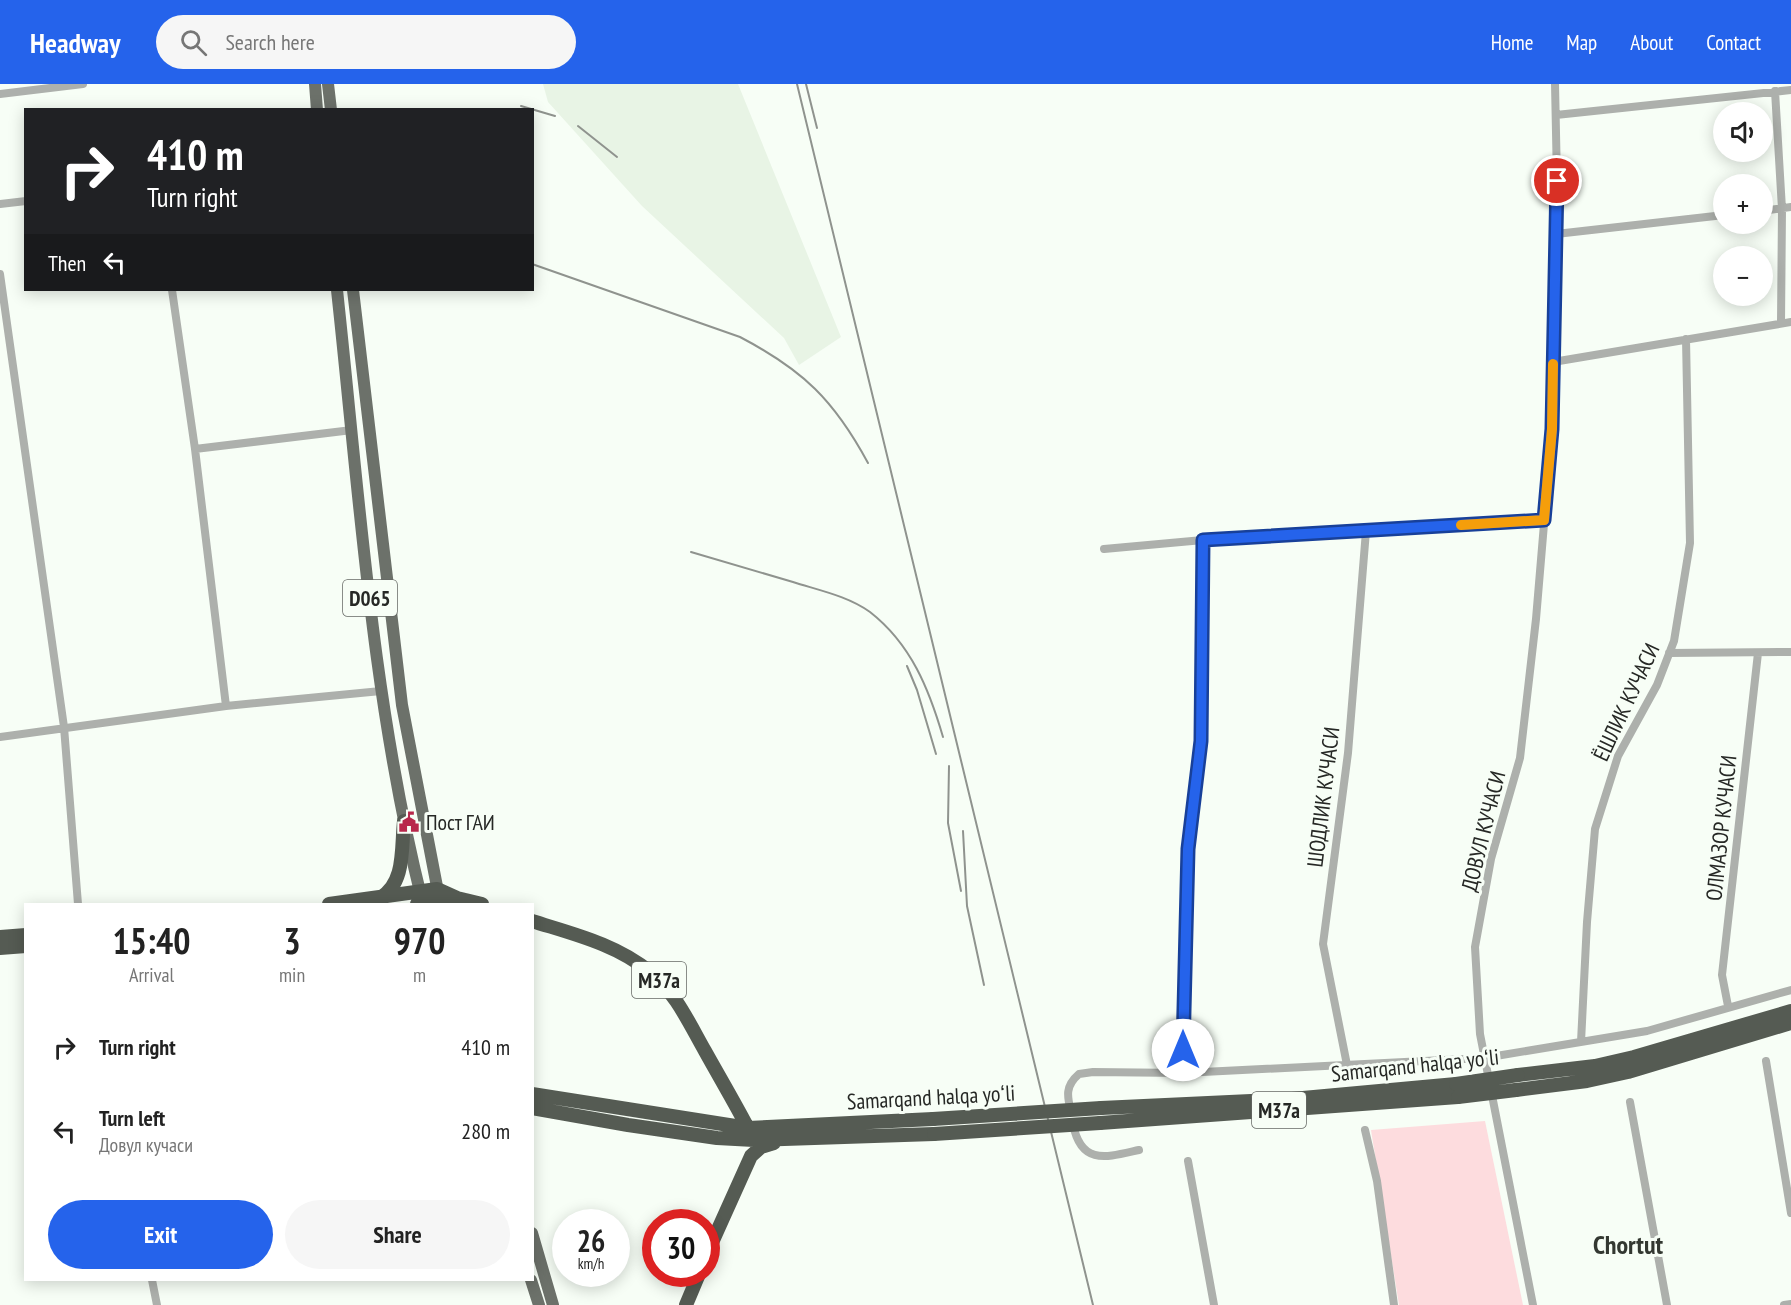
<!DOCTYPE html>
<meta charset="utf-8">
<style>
:root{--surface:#fff;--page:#f6f6f6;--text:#222;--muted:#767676;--accent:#2563eb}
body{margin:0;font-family:"PT Sans Narrow",sans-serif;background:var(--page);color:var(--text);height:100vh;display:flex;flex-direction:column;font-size:22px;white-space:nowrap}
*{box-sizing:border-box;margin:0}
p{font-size:20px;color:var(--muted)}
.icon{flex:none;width:33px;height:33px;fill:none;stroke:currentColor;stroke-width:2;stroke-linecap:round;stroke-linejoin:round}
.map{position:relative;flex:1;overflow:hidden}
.side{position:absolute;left:24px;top:819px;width:510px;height:378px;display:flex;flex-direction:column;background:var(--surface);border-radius:0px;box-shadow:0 3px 15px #0003}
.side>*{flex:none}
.banner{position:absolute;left:24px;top:24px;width:510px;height:183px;border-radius:0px;box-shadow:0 3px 15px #0003;background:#202124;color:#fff;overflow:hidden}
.buttons{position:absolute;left:1713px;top:18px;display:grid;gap:12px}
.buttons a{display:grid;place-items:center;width:60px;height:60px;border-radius:50%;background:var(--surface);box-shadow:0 3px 15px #0003;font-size:30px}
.speed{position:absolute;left:552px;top:1125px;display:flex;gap:12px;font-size:30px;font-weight:700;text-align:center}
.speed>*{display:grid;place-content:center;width:78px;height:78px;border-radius:50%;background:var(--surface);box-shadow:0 3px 15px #0003;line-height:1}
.speed small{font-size:15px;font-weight:400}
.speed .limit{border:9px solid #d22;background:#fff;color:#111}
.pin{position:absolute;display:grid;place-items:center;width:51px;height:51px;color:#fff;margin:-26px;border:3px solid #fff;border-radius:50%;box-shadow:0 2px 6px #0007}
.me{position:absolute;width:66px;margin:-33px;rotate:0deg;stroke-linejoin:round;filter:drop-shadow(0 0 4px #0008)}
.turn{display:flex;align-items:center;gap:21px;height:126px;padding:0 24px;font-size:27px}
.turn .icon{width:78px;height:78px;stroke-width:2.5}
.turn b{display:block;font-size:42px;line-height:51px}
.then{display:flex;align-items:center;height:57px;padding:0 24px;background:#0003;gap:12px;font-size:22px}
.eta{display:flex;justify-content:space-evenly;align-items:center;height:102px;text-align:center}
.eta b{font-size:36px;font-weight:800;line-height:42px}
.button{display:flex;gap:12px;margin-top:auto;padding:12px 24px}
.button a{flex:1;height:69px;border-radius:36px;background:var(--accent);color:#fff;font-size:24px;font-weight:800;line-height:69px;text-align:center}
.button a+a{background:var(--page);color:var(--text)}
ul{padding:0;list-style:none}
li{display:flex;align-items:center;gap:18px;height:84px;padding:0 24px}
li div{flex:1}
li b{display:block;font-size:22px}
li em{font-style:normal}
header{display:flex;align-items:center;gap:36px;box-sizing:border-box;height:84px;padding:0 30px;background:var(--accent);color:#fff}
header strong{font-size:28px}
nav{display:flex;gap:33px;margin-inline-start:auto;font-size:21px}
.search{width:420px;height:54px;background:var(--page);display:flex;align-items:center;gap:15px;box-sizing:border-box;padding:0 21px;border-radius:33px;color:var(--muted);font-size:22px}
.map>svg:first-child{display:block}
.built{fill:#e8f4e5}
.green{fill:#fddcde}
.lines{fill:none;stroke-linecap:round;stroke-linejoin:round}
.street{stroke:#adb0ac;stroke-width:8}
.primary{stroke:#6c716a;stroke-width:12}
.highway{stroke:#555b53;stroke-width:14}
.rail{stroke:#8f938e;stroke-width:2}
.highway-bridge{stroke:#555b53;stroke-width:14}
.route-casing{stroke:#184099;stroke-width:15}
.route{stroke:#2563eb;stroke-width:10}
.slow{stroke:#f59e0b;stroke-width:10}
.labels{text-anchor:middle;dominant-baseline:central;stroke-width:6;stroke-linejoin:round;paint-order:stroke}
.shield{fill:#f7fef6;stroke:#656864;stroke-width:1.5}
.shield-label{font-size:21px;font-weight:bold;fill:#262825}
.street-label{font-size:22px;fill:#262825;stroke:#f7fef6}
.poi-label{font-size:22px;fill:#262825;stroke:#f7fef6;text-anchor:start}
.quarter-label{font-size:26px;font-weight:bold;fill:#333831;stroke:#f7fef6}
</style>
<header>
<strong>Headway</strong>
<div class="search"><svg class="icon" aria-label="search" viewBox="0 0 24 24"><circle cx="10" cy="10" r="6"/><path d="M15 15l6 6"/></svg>Search here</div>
<nav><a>Home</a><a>Map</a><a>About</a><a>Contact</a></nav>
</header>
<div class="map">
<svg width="1791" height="1221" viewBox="0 0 1791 1221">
<rect width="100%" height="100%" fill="#f7fef6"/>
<path class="built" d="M 543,0 L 738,0 L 841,253 L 799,281 L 784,254 L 642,122 L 548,18 Z"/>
<path class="green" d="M 1485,1037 L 1523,1221 L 1399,1221 L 1371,1046 Z"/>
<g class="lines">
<path class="street" d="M 1775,7 L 1782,125 L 1781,239
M 0,10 L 83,0
M 1556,31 L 1791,6
M 0,120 L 26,117
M 1762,127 L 1791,123
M 1556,150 L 1724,131
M 0,190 L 64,643 L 78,820
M 172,206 L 195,365 L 226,622
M 1553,278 L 1791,238
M 195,365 L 352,346
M 1104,465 L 1203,456 L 1544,436
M 1669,569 L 1791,568
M 0,653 L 226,622 L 381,607
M 1728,922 L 1722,891 L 1758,569
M 1581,958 L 1587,838 L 1595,745 L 1618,672 L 1657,601 L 1674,557 L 1690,459 L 1686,255
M 1766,977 L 1791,1129
M 1347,981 L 1323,860 L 1348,669 L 1366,447
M 1183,989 L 1188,765 L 1201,657 L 1203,456
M 1630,1018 L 1667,1221
M 1071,1028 C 1067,1012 1065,1002 1079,990 L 1093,988 L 1183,989 L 1484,974 L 1647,947 L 1791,906
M 1073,1040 C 1081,1082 1107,1073 1139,1066
M 1365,1046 L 1377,1097 L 1394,1221
M 1188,1077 L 1214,1221
M 152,1196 L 157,1221
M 1533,1221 L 1480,950 L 1475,863 L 1491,775 L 1520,674 L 1536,535 L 1552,345 L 1557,97 L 1555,0
M 1784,1221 L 1791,1220"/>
<path class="primary" d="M 315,0 L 317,26
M 328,0 L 331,26
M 337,206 C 359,409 372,616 422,816
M 353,206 L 402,621 L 439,813
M 532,1149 L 553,1221
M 531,1196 L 539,1221"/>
<path class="highway" d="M 380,814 C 406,799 401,763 404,737
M 329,820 L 437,805 L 457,814 L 482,820
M 417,820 L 457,814
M 532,837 C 573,850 616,860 650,888 C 676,909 689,939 705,967 C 720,994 736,1021 750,1048
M 0,853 L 26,851
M 0,864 L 26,862
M 1518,991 L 1595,982 L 1634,973 L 1791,927
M 1516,1006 L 1587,997 L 1628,988 L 1791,939
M 532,1010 L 748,1044 L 933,1035
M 532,1024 L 628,1041 L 717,1054 L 754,1056 L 934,1050
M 1101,1024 L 1292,1015 L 1456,1000
M 1100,1039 L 1458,1013
M 706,1172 L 751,1072 L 761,1063 L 774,1059
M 686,1221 L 699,1190"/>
<path class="rail" d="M 797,0 L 1093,1221
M 806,0 L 817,44
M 521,22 L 555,32
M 578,42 L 617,73
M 532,180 L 740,253 C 803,286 834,316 868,379
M 691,468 C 725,478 759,488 793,498 C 818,506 848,512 870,528 C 911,560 929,605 943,653
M 907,582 L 917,606 L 936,670
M 949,682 L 948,739 L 961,807
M 963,747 L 967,822 L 984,901"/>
<path class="highway-bridge" d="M 1456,1000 L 1518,991
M 1458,1013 L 1516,1006
M 933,1035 L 1101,1024
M 934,1050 L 1100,1039"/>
</g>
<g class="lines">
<g class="route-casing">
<path id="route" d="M 1183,966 L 1188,765 L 1201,657 L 1203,456 L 1544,436 L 1552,345 L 1557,97"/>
</g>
<use href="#route" class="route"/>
<path class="slow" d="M 1461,441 L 1544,436 L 1552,345 L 1553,280"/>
</g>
<defs>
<g id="civic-bare" transform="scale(1.62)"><path d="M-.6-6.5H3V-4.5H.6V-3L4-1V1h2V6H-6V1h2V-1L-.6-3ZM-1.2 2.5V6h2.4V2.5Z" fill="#b8274b" stroke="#f7fef6" stroke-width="2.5" paint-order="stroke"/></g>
</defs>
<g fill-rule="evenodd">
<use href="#civic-bare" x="409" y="738"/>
</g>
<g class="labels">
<g class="shield">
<rect x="343" y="496" width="54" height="36" rx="4.5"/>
<rect x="632" y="878" width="54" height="36" rx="4.5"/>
<rect x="1252" y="1008" width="54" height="36" rx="4.5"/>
</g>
<g class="shield-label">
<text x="370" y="514">D065</text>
<text x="659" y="896">M37a</text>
<text x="1279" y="1026">M37a</text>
</g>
<g class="street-label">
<text transform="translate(1626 618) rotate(-65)">ЁШЛИК КУЧАСИ</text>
<text transform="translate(1323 713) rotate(-83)">ШОДЛИК КУЧАСИ</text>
<text transform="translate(1721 744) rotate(-84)">ОЛМАЗОР КУЧАСИ</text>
<text transform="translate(1483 747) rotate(-76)">ДОВУЛ КУЧАСИ</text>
<text transform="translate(1415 981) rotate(-6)">Samarqand halqa yoʻli</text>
<text transform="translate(931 1013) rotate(-3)">Samarqand halqa yoʻli</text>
</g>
<g class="poi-label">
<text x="426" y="738">Пост ГАИ</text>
</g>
<g class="quarter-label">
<text x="1628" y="1160">Chortut</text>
</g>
</g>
</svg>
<div class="buttons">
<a><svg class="icon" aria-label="sound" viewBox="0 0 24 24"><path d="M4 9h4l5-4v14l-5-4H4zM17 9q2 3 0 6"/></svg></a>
<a>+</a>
<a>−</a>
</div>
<div class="speed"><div>26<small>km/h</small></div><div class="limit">30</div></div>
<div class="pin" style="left:1557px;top:97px;background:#d93025"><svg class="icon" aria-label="arrive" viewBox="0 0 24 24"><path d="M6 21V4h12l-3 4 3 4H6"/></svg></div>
<svg class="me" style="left:1183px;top:966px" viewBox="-20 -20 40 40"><circle r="19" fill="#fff"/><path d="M0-13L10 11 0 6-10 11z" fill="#2563eb"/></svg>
<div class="banner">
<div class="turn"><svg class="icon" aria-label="right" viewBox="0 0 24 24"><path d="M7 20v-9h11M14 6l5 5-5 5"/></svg><div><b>410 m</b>Turn right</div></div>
<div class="then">Then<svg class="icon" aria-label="left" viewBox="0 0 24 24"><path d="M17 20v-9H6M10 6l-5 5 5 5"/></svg></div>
</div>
<section class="side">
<div class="eta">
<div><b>15:40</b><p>Arrival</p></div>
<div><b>3</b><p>min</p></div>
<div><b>970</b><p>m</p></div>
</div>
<ul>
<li><svg class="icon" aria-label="right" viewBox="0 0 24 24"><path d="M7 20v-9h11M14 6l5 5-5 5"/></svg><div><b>Turn right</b></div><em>410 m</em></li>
<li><svg class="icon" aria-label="left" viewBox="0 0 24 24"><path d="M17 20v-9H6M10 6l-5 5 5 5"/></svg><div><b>Turn left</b><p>Довул кучаси</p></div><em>280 m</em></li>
</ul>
<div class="button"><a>Exit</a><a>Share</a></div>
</section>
</div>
